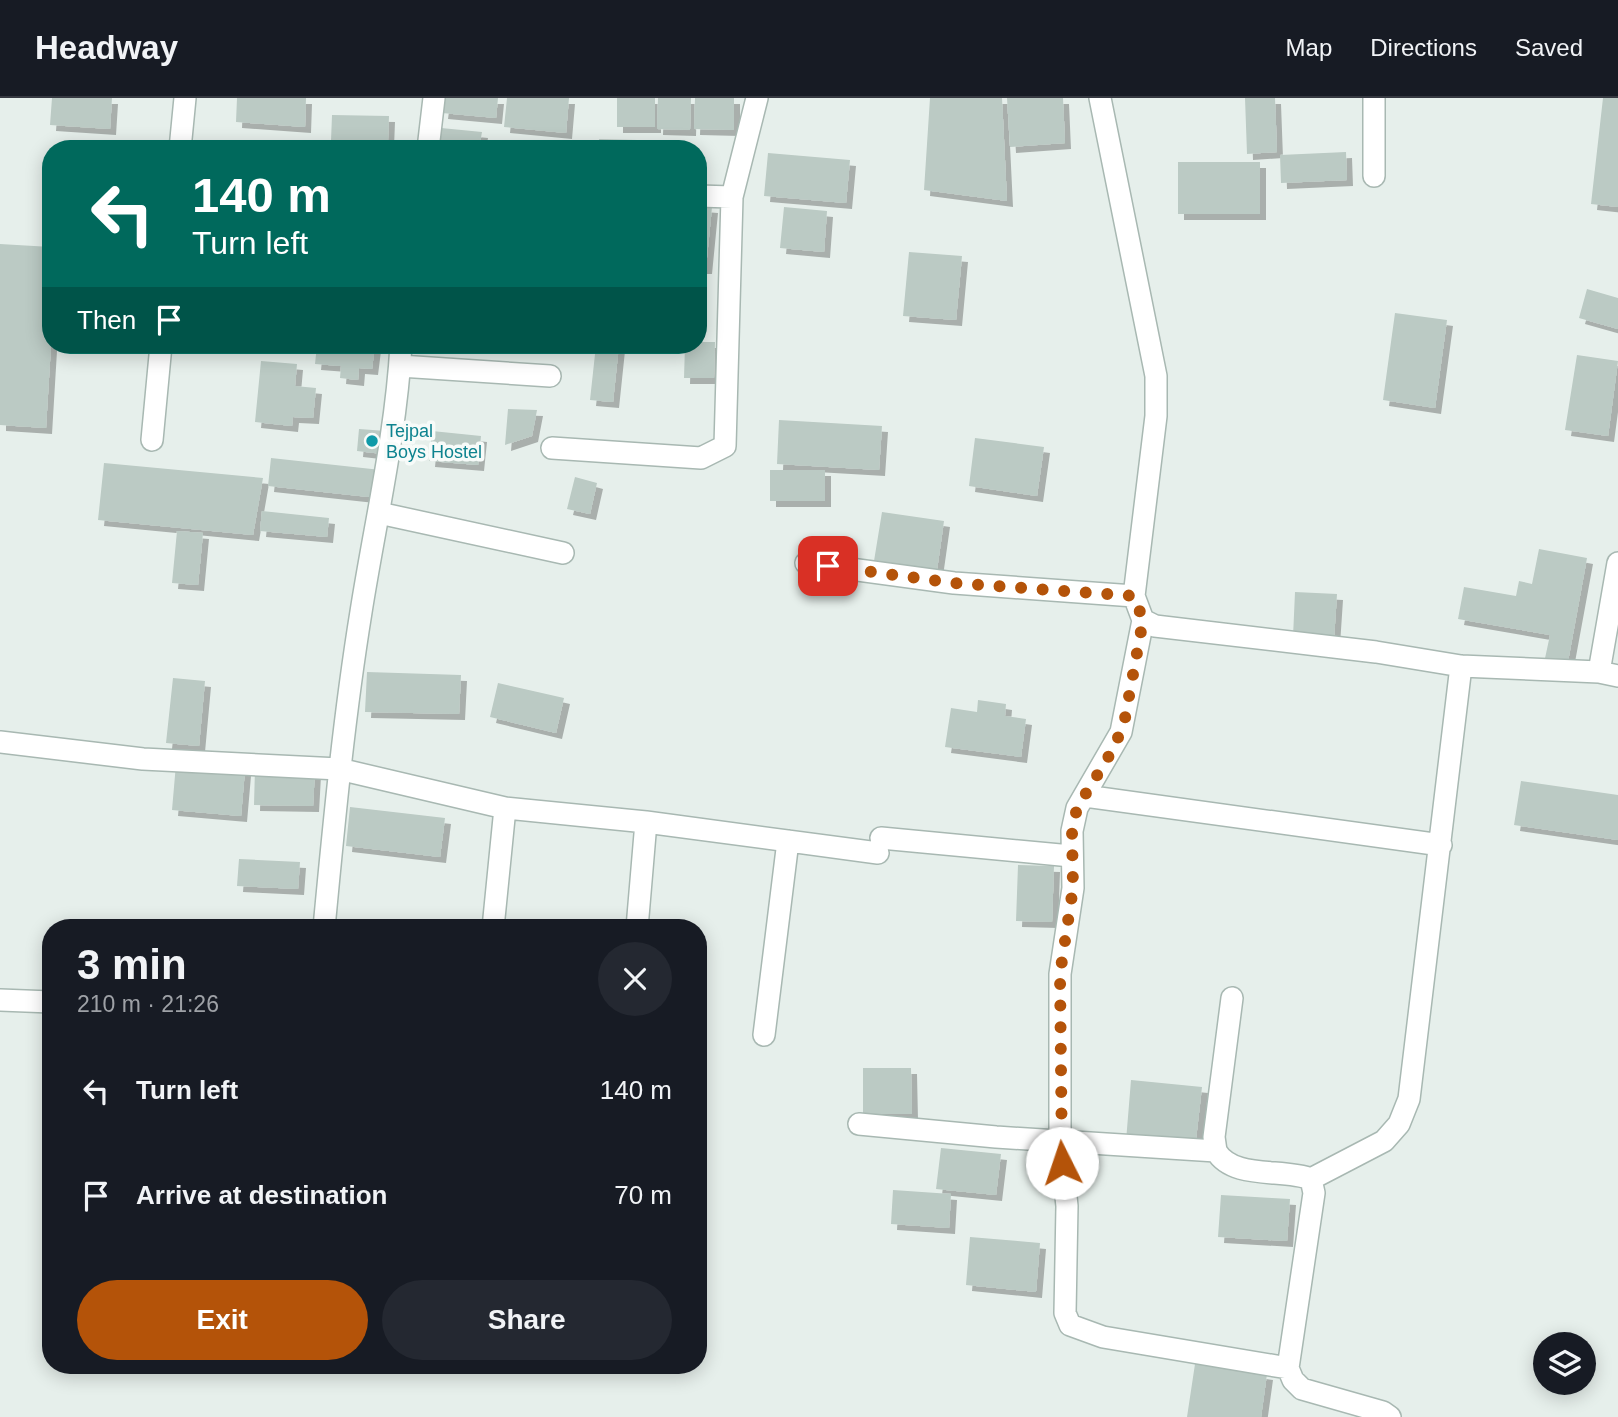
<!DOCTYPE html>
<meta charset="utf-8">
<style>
:root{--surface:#171b24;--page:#242831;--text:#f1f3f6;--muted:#9ea1a6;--line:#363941;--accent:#b45309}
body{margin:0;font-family:Helvetica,sans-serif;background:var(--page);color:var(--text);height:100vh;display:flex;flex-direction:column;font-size:26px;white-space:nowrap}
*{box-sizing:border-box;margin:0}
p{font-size:23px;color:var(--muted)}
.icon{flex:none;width:38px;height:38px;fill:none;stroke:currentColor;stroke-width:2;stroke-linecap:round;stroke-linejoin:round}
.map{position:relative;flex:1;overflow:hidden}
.drawer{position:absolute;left:42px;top:821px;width:665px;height:455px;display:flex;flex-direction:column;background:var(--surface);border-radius:28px;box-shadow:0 4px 18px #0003}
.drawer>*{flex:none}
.banner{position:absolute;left:42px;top:42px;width:665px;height:214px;border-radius:28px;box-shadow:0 4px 18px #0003;background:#00695c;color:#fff;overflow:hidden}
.controls{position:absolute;left:1533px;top:1234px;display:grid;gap:14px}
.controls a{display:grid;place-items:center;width:63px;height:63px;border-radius:50%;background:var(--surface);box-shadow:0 4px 18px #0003;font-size:35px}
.pin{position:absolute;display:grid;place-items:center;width:60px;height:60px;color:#fff;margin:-30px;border-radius:14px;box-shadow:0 4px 10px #0006}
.me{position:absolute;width:77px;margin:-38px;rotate:356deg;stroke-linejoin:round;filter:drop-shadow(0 0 5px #0008)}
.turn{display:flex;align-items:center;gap:24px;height:147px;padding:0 35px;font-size:32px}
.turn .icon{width:91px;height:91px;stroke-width:2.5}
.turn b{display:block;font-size:49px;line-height:60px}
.then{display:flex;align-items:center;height:66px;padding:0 35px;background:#0003;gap:14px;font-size:26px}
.round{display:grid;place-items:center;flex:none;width:74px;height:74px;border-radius:37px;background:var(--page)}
.headline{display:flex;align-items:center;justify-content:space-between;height:119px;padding:0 35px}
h1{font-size:42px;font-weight:800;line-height:52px}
.button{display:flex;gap:14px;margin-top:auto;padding:14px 35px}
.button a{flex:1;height:80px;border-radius:42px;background:var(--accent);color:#fff;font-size:28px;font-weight:800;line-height:80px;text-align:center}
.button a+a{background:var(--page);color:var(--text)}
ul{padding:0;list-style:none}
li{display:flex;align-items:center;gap:21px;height:105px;padding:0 35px}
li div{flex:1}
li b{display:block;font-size:26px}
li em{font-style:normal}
header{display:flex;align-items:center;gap:42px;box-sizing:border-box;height:98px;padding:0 35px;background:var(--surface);border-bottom:2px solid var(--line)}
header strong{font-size:33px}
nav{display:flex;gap:38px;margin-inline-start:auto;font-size:24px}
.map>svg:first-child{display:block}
.building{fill:#bbcac4;filter:url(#shadow)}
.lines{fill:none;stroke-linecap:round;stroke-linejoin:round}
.minor-casing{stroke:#a8b8b2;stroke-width:24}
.minor{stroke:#fff;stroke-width:21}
.route{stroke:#b45309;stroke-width:12;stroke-dasharray:0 21.6}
.culture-dot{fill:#0f9aa8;stroke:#f7fbf9;stroke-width:2.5}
.labels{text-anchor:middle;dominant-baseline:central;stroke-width:7;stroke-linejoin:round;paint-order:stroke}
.culture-label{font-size:18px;fill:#0d838f;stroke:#f7fbf9;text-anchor:start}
</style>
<header>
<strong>Headway</strong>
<nav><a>Map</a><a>Directions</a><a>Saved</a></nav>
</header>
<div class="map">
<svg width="1618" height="1319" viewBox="0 0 1618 1319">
<defs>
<filter id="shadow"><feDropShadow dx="6" dy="6" stdDeviation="0" flood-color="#0004"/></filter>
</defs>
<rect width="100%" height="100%" fill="#e6efeb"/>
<path class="building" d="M 52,0 L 112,0 L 110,31 L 50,27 Z
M 237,0 L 306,0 L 305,29 L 236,24 Z
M 444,0 L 498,0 L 496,20 L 442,15 Z
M 507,0 L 569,0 L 566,35 L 504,29 Z
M 617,0 L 655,0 L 655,29 L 617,29 Z
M 658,0 L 691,0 L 690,32 L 657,31 Z
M 695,0 L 734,0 L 734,32 L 694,31 Z
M 930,0 L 1002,0 L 1007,103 L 924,92 Z
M 1007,0 L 1063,0 L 1065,45 L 1010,49 Z
M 1245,0 L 1275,0 L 1277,54 L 1247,56 Z
M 1603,0 L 1618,0 L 1618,109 L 1591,106 Z
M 332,17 L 389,18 L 388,43 L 331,43 Z
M 431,29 L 482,34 L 479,51 L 432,51 Z
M 599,41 L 638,42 L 637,51 L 601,51 Z
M 1346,54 L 1347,82 L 1281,85 L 1280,57 Z
M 768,55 L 850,62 L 846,105 L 764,98 Z
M 1178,64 L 1260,64 L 1260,116 L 1178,116 Z
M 698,108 L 712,109 L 706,170 L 698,170 Z
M 784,109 L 827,113 L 824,154 L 780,150 Z
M 0,146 L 51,149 L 51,247 L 46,330 L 0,327 Z
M 909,154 L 962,158 L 956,222 L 903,218 Z
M 1587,191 L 1618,200 L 1618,231 L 1579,220 Z
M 1395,215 L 1447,222 L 1435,310 L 1383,302 Z
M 698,244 L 715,244 L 714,280 L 684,280 L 685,247 L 698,247 Z
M 317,247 L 375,247 L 372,271 L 359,270 L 358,282 L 340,280 L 341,268 L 315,266 Z
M 596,247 L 619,247 L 613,304 L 590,302 Z
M 1577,257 L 1618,263 L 1608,338 L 1565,332 Z
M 261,263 L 297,266 L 295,288 L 316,290 L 313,320 L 293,319 L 292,328 L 255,324 Z
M 508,311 L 537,312 L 532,338 L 505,347 Z
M 779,322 L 882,328 L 879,372 L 777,366 Z
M 359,331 L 386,333 L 383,356 L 357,353 Z
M 432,333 L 481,338 L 478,367 L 429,363 Z
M 975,340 L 1044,349 L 1037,398 L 969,388 Z
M 271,360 L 381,372 L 378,400 L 268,388 Z
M 104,365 L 263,380 L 253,437 L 98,422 Z
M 770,372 L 825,372 L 825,403 L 770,403 Z
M 575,379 L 597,385 L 590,416 L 567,411 Z
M 262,413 L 329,420 L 327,439 L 260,433 Z
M 882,414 L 944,423 L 937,472 L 874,463 Z
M 177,433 L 203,435 L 198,487 L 172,485 Z
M 1539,451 L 1587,460 L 1567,569 L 1544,565 L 1550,537 L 1458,521 L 1464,489 L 1516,498 L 1519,483 L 1532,486 Z
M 1295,494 L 1337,496 L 1334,541 L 1293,539 Z
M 367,574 L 461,577 L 459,616 L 365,614 Z
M 173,580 L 205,583 L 199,648 L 166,645 Z
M 498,585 L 564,600 L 556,635 L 490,619 Z
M 978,602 L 1006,606 L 1005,618 L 1026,621 L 1021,659 L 945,649 L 951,610 L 977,614 Z
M 176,666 L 245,672 L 241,718 L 172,712 Z
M 255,670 L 315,672 L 313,708 L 254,707 Z
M 1521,683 L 1618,697 L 1618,742 L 1514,727 Z
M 350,709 L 445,720 L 440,759 L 346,748 Z
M 239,761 L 300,764 L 298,791 L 237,788 Z
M 1018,767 L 1054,768 L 1052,824 L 1016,823 Z
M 863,970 L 911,970 L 912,1016 L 863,1016 Z
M 1131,982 L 1202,989 L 1195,1050 L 1126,1043 Z
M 941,1050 L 1001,1056 L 996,1097 L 936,1091 Z
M 893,1092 L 951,1096 L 949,1130 L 891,1126 Z
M 1221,1097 L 1290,1101 L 1287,1143 L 1218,1139 Z
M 970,1139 L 1040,1145 L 1036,1194 L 966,1187 Z
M 1195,1266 L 1267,1276 L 1261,1319 L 1187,1319 Z"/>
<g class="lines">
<g class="minor-casing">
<path id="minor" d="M 1100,0 L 1156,278 L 1156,318 L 1134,498 L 1143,522 L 1155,528 L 1376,554 L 1461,568 L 1599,574 L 1618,578
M 1374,0 L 1374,78
M 180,51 L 185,0
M 428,51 L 434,0
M 698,98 L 732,99
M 400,268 L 550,278
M 152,342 L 161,247
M 552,350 L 701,360 L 725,348 L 732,99 L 757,0
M 379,415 L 563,455
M 806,465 L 954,485 L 1134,498
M 1143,522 L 1121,634 L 1077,710 L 1072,733 L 1073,790 L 1060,876 L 1060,1044 L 1067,1108 L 1065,1215 L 1070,1227 L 1103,1239 L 1288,1270
M 1599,574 L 1618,465
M 0,644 L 143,661 L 339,671 L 505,710 L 646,724 L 878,755
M 1085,698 L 1441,747
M 881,740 L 1071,758
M 324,830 C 334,724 344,619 361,514 C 375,425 396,337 401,247
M 493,830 L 505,710
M 637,830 L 646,724
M 1232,900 L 1214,1039 L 1216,1053 C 1233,1082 1283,1070 1311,1081 L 1314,1095 L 1288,1270 L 1293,1282 L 1302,1291 L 1383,1314 L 1390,1319
M 0,902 L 51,904
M 764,937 L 788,743
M 859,1026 L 996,1039 L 1216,1053
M 1311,1081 L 1384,1043 L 1399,1026 L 1409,1001 L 1461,568"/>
</g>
<use href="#minor" class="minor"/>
</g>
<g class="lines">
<path class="route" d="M 828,468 L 954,485 L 1134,498 L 1143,522 L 1125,620 L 1115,648 L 1077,710 L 1072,733 L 1073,790 L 1060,876 L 1062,1065"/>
</g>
<circle class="culture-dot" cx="372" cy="343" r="7"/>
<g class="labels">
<g class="culture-label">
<text x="386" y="333">Tejpal<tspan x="386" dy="21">Boys Hostel</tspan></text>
</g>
</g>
</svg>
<div class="controls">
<a><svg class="icon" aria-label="layers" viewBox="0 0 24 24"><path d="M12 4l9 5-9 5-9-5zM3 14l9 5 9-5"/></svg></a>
</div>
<div class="pin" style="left:828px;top:468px;background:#d93025"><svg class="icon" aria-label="arrive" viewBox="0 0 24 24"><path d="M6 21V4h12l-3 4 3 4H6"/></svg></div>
<svg class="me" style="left:1062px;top:1065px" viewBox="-20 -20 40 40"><circle r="19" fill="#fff"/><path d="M0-13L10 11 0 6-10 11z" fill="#b45309"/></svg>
<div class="banner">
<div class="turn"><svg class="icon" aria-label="left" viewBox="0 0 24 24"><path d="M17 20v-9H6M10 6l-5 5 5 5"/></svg><div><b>140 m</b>Turn left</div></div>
<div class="then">Then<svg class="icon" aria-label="arrive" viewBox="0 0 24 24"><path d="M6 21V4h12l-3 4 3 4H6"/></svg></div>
</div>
<section class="drawer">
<div class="headline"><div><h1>3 min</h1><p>210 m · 21:26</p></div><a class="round"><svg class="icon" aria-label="close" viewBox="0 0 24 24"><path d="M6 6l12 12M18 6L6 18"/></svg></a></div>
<ul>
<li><svg class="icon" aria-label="left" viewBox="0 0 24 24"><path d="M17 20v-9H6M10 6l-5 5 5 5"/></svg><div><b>Turn left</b></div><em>140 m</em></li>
<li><svg class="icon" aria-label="arrive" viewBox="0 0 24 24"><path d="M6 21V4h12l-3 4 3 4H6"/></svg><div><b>Arrive at destination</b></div><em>70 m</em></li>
</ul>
<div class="button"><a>Exit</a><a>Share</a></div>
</section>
</div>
